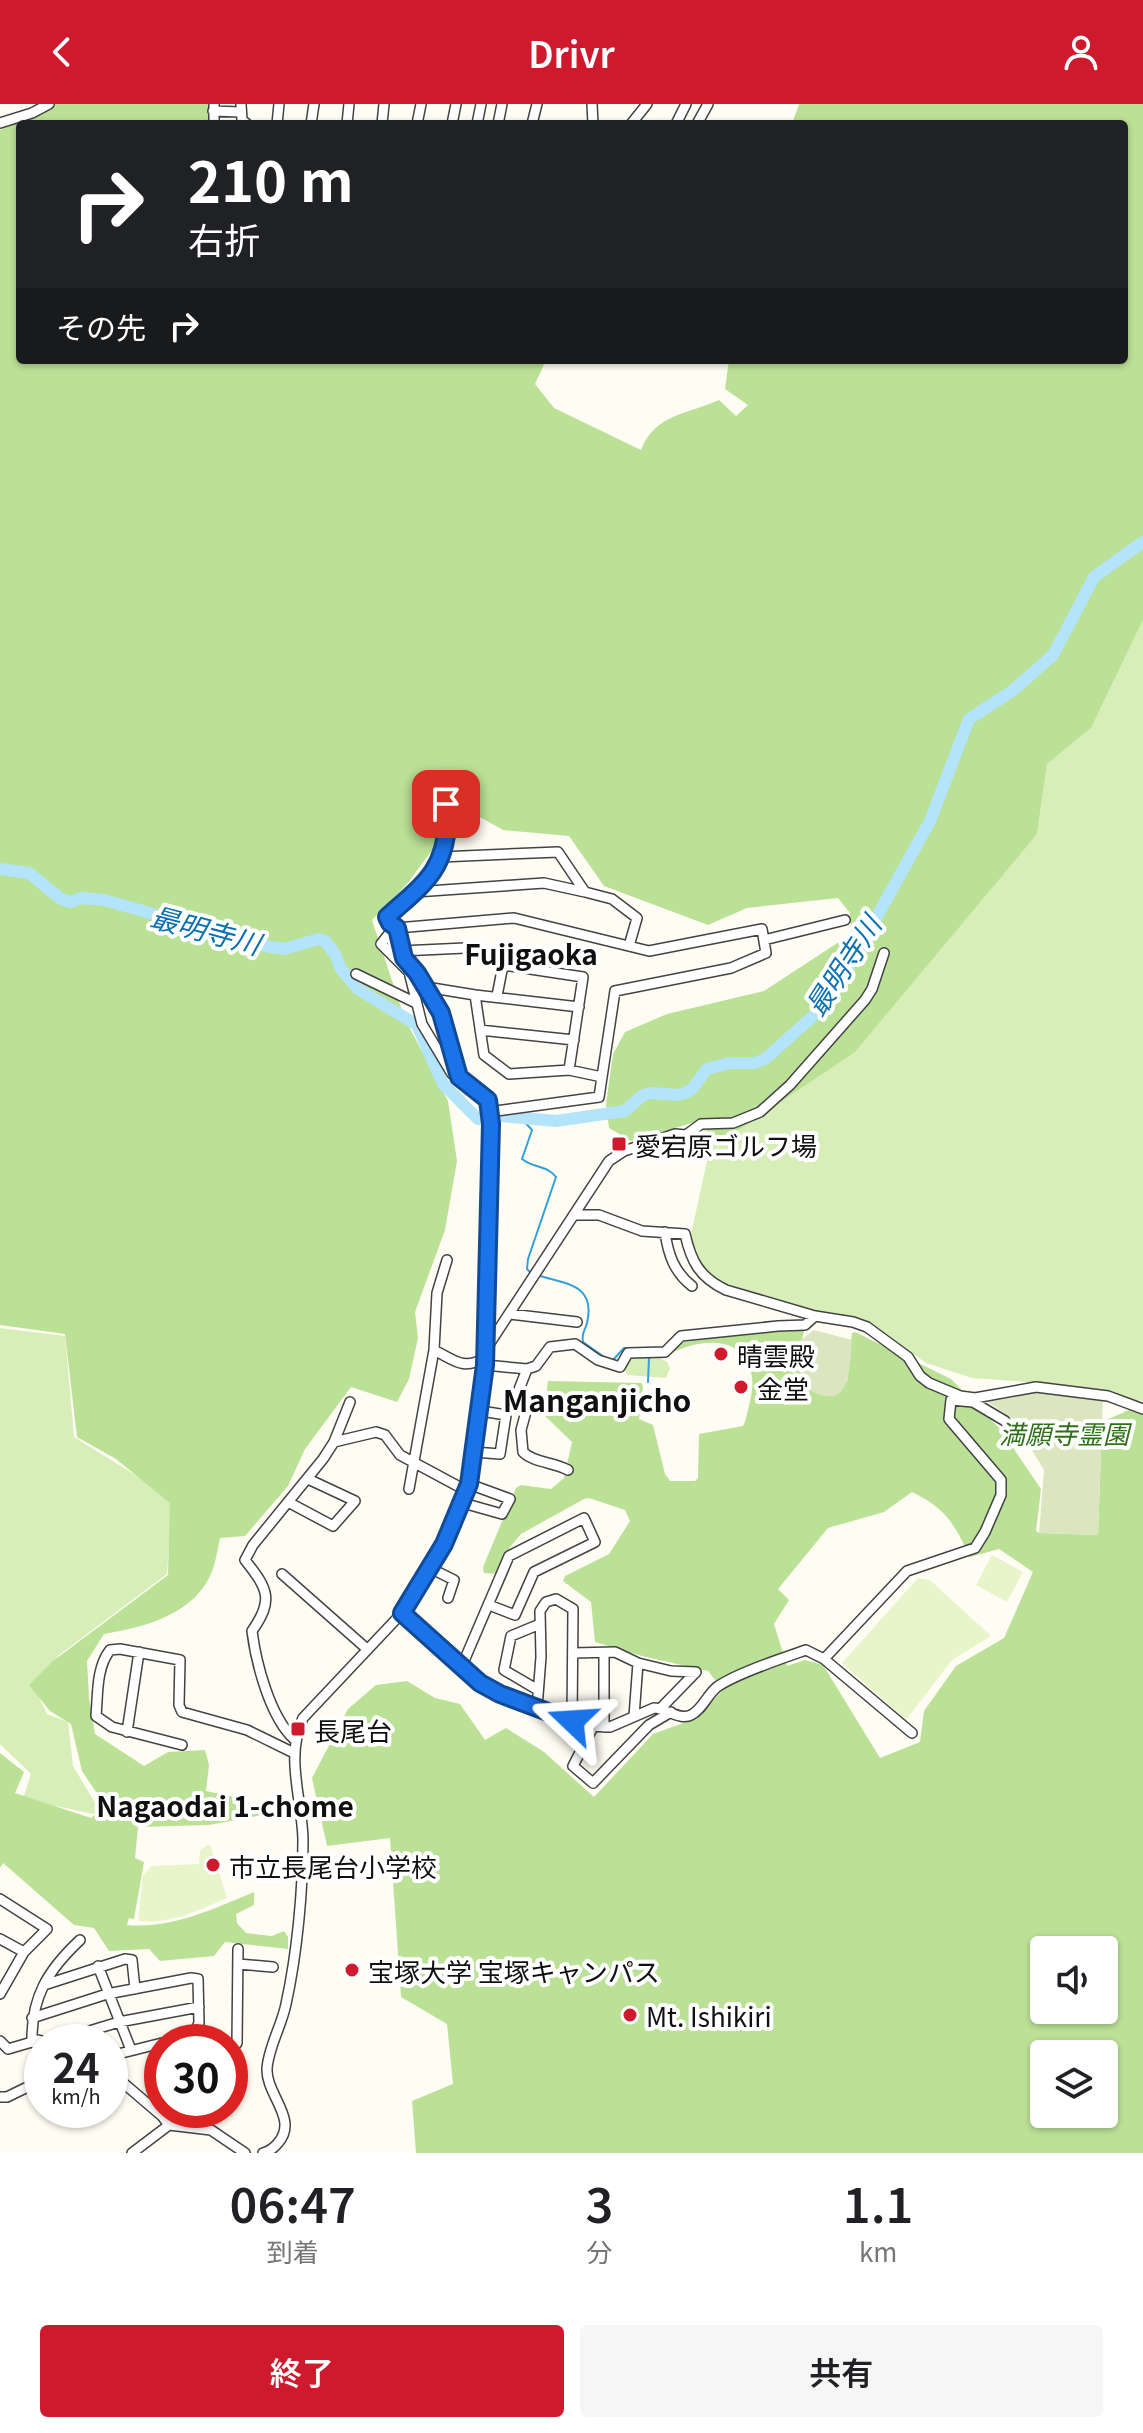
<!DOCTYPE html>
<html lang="ja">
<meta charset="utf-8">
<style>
:root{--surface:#fff;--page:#f6f6f6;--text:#202124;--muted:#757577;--accent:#cf192c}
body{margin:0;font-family:Georgia,"Noto Sans JP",serif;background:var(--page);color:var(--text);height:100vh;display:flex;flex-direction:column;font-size:30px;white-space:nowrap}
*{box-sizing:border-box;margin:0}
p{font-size:26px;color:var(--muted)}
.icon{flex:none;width:44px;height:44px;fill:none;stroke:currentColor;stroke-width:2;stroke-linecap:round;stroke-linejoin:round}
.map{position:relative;height:2049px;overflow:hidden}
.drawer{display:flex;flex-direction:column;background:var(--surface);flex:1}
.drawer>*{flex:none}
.banner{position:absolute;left:16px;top:16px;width:1112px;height:244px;border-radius:8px;box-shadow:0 2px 6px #0004;background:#202124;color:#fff;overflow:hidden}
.buttons{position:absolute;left:1030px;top:1832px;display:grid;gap:16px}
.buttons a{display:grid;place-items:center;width:88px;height:88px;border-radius:8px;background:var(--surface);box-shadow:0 2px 6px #0004;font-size:40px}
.speed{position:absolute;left:24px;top:1920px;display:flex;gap:16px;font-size:40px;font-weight:700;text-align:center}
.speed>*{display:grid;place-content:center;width:104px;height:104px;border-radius:50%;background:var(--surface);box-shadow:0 2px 6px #0004;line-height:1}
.speed small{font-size:20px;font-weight:400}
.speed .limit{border:12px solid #d22;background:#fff;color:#111}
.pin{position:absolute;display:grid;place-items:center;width:68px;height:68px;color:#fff;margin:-34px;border-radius:16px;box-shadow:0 4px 12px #0006}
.me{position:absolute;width:88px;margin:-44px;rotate:290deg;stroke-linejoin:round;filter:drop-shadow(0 0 6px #0008)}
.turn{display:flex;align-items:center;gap:28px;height:168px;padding:0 40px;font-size:36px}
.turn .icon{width:104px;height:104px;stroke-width:2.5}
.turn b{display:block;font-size:56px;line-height:68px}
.then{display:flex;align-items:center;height:76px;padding:0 40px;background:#0003;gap:16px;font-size:30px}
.eta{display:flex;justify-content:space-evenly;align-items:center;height:136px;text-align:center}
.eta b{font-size:48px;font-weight:600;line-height:56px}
.action{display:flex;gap:16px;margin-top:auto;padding:16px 40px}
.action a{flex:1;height:92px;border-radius:8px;background:var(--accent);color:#fff;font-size:32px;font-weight:600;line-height:92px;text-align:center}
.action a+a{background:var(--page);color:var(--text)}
header{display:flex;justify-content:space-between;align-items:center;height:104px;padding:0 40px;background:var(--accent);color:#fff;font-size:36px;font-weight:600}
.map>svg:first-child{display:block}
.green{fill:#d7eeb8}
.forest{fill:#bbe196;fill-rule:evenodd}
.cemetery{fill:#dbe5c0}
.pitch{fill:#e8f5cb}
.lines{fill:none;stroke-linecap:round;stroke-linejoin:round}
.stream{stroke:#32a0da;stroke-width:2}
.river{stroke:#b3e4fc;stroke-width:12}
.minor-casing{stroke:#434343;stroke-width:12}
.minor{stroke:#fff;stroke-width:9}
.route-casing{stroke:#114b97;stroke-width:20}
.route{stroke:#1a73e8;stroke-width:14}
.poi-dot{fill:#cf192c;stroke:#fff;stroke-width:3}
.labels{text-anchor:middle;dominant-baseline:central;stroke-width:8;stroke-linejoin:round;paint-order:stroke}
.poi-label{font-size:26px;fill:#101010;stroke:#fff;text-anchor:start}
.park-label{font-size:26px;font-style:italic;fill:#2f7019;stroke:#fff}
.water-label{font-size:28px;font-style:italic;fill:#0c71b0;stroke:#fff}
.neighbourhood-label{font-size:28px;font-weight:bold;fill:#101010;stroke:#fff}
.quarter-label{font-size:30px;font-weight:bold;fill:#101010;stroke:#fff}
</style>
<header><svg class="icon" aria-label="back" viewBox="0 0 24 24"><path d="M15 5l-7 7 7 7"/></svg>Drivr<svg class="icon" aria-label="person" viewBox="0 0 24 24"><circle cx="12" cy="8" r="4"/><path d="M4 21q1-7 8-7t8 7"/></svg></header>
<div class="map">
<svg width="1143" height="2049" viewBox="0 0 1143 2049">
<rect width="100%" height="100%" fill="#fffcf3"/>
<path class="green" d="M 1143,516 L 1143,1297 L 1027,1278 L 972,1274 L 926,1259 L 874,1221 L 853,1212 L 824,1209 L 727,1180 L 709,1170 L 697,1155 L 690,1135 L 709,1048 L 702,1032 L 704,1024 L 1037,730 L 1047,660 L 1091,624 Z
M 0,1224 L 65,1232 L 74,1333 L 172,1394 L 167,1470 L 59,1551 L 35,1585 L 47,1610 L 68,1618 L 73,1662 L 103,1712 L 23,1695 L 31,1670 L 0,1640 Z
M 656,1251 L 667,1258 L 670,1264 L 666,1274 L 628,1271 L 624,1266 L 629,1252 Z"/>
<path class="forest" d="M 54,0 L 209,0 L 211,20 L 20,20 L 20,256 L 546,256 L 535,280 L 554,304 L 641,346 C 655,310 688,310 719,296 L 736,312 L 748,301 L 725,285 L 729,256 L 1124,256 L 1124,20 L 792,20 L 799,0 L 1143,0 L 1143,516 L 1091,624 L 1047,660 L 1037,730 L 855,948 L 722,1037 L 695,1018 L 631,1037 L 609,1024 L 606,1000 L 613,950 L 625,928 L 667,910 L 764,887 L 851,830 L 850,809 L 838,794 L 747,804 L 708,821 L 604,782 L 569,732 L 503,726 L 453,698 L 436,741 L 407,780 L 372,816 L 404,913 L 448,997 L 457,1057 L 445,1126 L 415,1208 L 418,1234 L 409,1275 L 397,1298 L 351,1283 L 305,1345 L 288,1382 L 245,1432 L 220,1434 C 218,1444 216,1455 213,1465 C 197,1510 145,1523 104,1530 L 87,1557 L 89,1594 L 95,1630 L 144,1662 L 168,1648 L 205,1646 L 209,1661 L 206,1687 L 244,1695 L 262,1711 L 209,1721 L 138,1723 L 135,1754 L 144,1758 L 134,1815 L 129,1814 L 127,1821 C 172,1825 213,1805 254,1788 L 254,1801 L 236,1810 L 237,1819 L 246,1829 L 272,1832 L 284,1827 L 288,1833 L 288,1845 L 225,1838 L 214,1852 L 160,1857 L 149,1845 L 109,1847 L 94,1824 L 74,1821 L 3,1759 L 0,1764 L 0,1649 L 24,1668 L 15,1689 L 91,1714 L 106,1703 L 82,1667 L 71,1620 L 50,1607 L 29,1581 L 53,1557 L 168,1471 L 170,1399 L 116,1355 L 77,1333 L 65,1230 L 0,1221 L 0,26 Z
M 782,1225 L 804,1227 L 802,1236 L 788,1244 L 847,1278 L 852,1229 L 855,1228 L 951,1275 L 1001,1326 L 1041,1385 L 1036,1427 L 1039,1429 L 1098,1431 L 1102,1318 L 1129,1306 L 1143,1307 L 1143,2049 L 416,2049 L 412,1997 L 453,1980 L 447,1920 L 401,1893 L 390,1734 L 327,1742 L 312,1674 L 348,1605 L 376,1581 L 407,1577 L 435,1594 L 460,1600 L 485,1636 L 506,1624 L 544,1648 L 594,1693 L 653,1630 L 697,1614 L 723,1586 L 708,1567 L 642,1552 L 595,1538 L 591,1498 L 563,1477 L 565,1472 L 609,1450 L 630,1417 L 625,1406 L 589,1394 L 584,1395 L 521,1430 L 510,1443 L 497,1470 L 484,1469 L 483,1463 L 516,1384 L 521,1381 L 551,1385 L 564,1374 L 572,1338 L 544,1311 L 548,1277 L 641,1279 L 643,1282 L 639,1315 L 653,1321 L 665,1370 L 670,1377 L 695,1377 L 698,1374 L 699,1330 L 743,1322 L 745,1318 C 748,1305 754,1287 752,1273 C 746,1230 700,1234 670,1250 L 678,1239 ZM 912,1388 C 947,1405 954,1420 970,1453 L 999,1445 L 1033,1468 L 1004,1534 L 956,1562 L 924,1607 L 920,1638 L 880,1654 L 823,1561 L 805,1556 L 787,1562 L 774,1520 L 789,1496 L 778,1485 L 828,1424 L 884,1408 ZM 1044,1846 L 1104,1846 L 1104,1906 L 1044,1906 ZM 1044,1950 L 1104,1950 L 1104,2010 L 1044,2010 Z"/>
<path class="cemetery" d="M 814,1226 L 852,1236 C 849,1263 852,1308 811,1287 L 786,1247 Z
M 1034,1289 L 1103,1291 L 1098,1431 L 1039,1429 L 1044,1366 L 1013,1315 L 988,1298 Z"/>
<path class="pitch" d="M 992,1451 L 1023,1468 L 1007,1498 L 976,1481 Z
M 918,1474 L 930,1476 L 991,1532 L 952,1556 L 906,1616 L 842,1559 Z
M 210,1740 L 227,1794 C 197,1807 171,1820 138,1817 L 143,1771 L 152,1762 L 199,1760 L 200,1746 Z"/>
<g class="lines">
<path class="stream" d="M 521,1014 L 532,1026 L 522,1055 C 533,1064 547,1061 556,1073 L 528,1155 L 527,1165 L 531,1169
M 540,1172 C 567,1180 596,1181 587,1219 C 585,1227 581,1229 583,1238 L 607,1255
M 613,1256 L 624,1244 L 649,1244
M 648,1278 L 649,1253"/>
<path class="river" d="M 0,765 L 29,769 L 61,795 L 70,798 L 82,794 L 104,796 L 150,809 L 178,821 L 224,835 L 284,845 L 319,835 L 325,837 L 335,850 L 341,865 L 358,885 L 417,921 L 443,980 L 478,1015 L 501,1012 L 556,1017 L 625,1007 L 643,991 L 651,989 L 677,991 L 685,989 L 692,985 L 707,965 L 730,959 L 755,959 L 765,955 L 820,906 L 837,884 L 930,717 L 969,615 L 1012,587 L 1053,551 L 1094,473 L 1143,438"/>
<g class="minor-casing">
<path id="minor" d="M 214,0 L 214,20
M 241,0 L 242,16 L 247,20
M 592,0 L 593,20
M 213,7 L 240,8
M 0,19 L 32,9 L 49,0
M 277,20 L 279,0
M 311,20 L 314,0
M 347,20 L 349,0
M 382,20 L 384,0
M 417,20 L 421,0
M 452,20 L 456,0
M 477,20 L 481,0
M 498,20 L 502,0
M 532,20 L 537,0
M 631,20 L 647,0
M 676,20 L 686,0
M 697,20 L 708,0
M 441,693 C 449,704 447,709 447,722 C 447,764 416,786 387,813 L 390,819 L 397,824 L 404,854 L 426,883 L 475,891 L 484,951 L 509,970 L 569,966 L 602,973
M 440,753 L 558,748 L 585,788 L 612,795 L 637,814 L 629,842
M 415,788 L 544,779 L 585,788
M 397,824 L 514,814 L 649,847 L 762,825 L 766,849 L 731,864 L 615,887 L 599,993 L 489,1008
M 764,836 L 845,816
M 401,847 L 465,844
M 400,849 L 394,846 L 391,832 L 388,831 L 381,840 L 409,868 L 422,920 L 452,970
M 356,870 L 416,899
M 475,891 L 579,903
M 497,892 L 503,861 L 583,873 L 569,966
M 480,926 L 574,936
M 576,1111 L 599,1111 L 642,1127 L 685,1130 C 691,1157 699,1173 726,1186 L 815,1212 L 853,1218 L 867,1223 L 908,1253 L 920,1272 L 929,1279 L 960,1292 L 975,1294 L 1036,1283 L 1108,1292 L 1143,1305
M 665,1128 C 668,1150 674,1168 692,1182
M 510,1210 L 577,1218
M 486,1245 L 609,1057 L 624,1047 L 675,1030 L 686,1031 L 701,1020 L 733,1019 L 760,1008 L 790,981 L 865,896 L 872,885 L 884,849
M 434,1246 C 456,1257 462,1266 486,1254
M 485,1261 L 527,1265 L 536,1262 L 550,1243 L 575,1240 L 598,1256 L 620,1263 L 628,1249 L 665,1248 L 681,1232 L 778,1222 L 805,1221 L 815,1212
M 527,1265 L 518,1288 L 527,1304 L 521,1326 L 523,1348 C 534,1359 554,1358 568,1366
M 334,1338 L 376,1328 L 385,1331 L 400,1351 L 467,1387
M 474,1348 L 500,1350 L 506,1311 L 481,1307
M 409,1385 L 434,1246 L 437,1189 L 447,1156
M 288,1398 L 333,1422 L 355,1397 L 308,1375
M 463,1399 L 502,1410 L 510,1395 L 469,1380
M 430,1464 L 454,1476 L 448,1494
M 282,1470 L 367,1545
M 402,1509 L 461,1564 L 480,1579 L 500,1590 L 587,1622 L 610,1623 L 654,1604 C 666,1604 680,1617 691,1611 C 702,1606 707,1591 717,1583 C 737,1569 783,1554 806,1546 L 824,1555 L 912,1629
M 573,1549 L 615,1548 L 638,1559 L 671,1567 L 696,1568 L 661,1604
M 604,1549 L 604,1623
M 824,1555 L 907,1467 L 975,1444 L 985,1428 L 1001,1391 L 1001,1376 L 949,1315 L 951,1296 L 973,1298 L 1005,1317
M 461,1564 L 509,1452 L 584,1414 L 595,1438 L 534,1468 L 515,1511 L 489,1501
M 538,1586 L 504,1566 L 511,1532 L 540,1520
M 537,1604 L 541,1553 L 540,1507 L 546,1498 L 556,1495 L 573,1505 L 572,1617
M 634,1612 L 638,1559
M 593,1623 L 573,1662 L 593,1679 L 649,1621 L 671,1608
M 127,1628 L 139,1548
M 294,1635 C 270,1613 256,1559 252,1527 C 274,1496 268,1485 245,1456 L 253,1441 L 323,1355 L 334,1338 L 350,1298
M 182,1641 L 112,1623 L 96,1612 C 98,1590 96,1564 110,1546 L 120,1545 L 180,1556 L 179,1601 L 182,1608 L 247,1626 L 294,1649
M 0,1795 L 47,1825 L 24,1848 L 0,1890
M 0,1835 L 24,1848
M 238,1860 L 273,1863
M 98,1862 L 131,1946
M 44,1881 L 125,1855 L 132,1856 L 135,1885
M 32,1914 L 107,1890 L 191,1874 L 198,1875 L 199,1919 L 193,1932 L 167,1938
M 193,1932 L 204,1938
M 0,1937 L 8,1945 L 32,1938 L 36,1940
M 46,1938 L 38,1936 L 32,1938 C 31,1893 48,1866 80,1836
M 53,1938 L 119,1918 L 199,1903
M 230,1947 L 237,1939 L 238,1845
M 110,1952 L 162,1939
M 112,1952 L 121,1977 L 162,2012 L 169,2021
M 0,1993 L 7,1993 L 42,1976
M 69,2006 L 70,2008
M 169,2021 L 174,2006
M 132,2049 L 169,2021 L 211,2026 L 245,2049
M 263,2049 C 270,2047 274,2044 278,2039 C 299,2015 266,1991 267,1965 C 268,1944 282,1921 286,1900 C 297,1850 303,1787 303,1735 C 302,1695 285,1653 303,1614 L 402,1509 L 414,1492 L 453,1420 L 469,1380 L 486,1254 L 491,1020 L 488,996 L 459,973 L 441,909 L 423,882"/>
</g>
<use href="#minor" class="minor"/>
</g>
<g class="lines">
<g class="route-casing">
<path id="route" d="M 446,700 C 449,708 447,711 447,719 C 445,768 421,782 387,813 L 390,819 L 397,824 L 404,854 L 417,869 L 441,909 L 459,973 L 488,996 L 491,1020 L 485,1261 L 469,1380 L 444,1440 L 402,1509 L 480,1579 L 500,1590 L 572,1617"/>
</g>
<use href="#route" class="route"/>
</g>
<g class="poi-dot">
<rect x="611" y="1032" width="16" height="16" rx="4"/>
<circle cx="721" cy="1250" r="8"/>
<circle cx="741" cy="1283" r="8"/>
<rect x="290" y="1617" width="16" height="16" rx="4"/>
<circle cx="213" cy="1761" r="8"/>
<circle cx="352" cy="1866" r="8"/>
<circle cx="630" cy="1911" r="8"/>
</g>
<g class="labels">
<g class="poi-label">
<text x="635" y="1040">愛宕原ゴルフ場</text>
<text x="737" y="1250">晴雲殿</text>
<text x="757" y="1283">金堂</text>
<text x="314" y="1625">長尾台</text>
<text x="229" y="1761">市立長尾台小学校</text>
<text x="368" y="1866">宝塚大学 宝塚キャンパス</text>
<text x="646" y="1911">Mt. Ishikiri</text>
</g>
<g class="park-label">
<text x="1064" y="1328">満願寺霊園</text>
</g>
<g class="water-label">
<text transform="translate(206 825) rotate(15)">最明寺川</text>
<text transform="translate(842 861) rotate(-57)">最明寺川</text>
</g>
<g class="neighbourhood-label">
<text x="531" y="849">Fujigaoka</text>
<text x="225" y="1701">Nagaodai 1-chome</text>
</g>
<g class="quarter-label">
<text x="597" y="1295">Manganjicho</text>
</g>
</g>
</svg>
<div class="buttons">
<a><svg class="icon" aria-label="sound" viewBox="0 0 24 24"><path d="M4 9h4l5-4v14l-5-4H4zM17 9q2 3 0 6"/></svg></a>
<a><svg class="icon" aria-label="layers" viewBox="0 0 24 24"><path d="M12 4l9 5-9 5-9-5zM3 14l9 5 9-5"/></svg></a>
</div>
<div class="speed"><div>24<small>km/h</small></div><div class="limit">30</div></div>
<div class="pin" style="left:446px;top:700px;background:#d93025"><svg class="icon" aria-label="arrive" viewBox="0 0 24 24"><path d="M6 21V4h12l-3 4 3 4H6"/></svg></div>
<svg class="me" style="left:572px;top:1617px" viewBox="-20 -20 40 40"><path d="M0-17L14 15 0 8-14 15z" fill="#1a73e8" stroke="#fff" stroke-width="4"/></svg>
<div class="banner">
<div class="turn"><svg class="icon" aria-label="right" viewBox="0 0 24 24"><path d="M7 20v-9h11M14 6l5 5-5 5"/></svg><div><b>210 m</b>右折</div></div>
<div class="then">その先<svg class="icon" aria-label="right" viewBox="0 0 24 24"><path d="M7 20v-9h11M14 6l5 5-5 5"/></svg></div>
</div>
</div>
<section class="drawer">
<div class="eta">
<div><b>06:47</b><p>到着</p></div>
<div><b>3</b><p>分</p></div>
<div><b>1.1</b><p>km</p></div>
</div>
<div class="action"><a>終了</a><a>共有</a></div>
</section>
